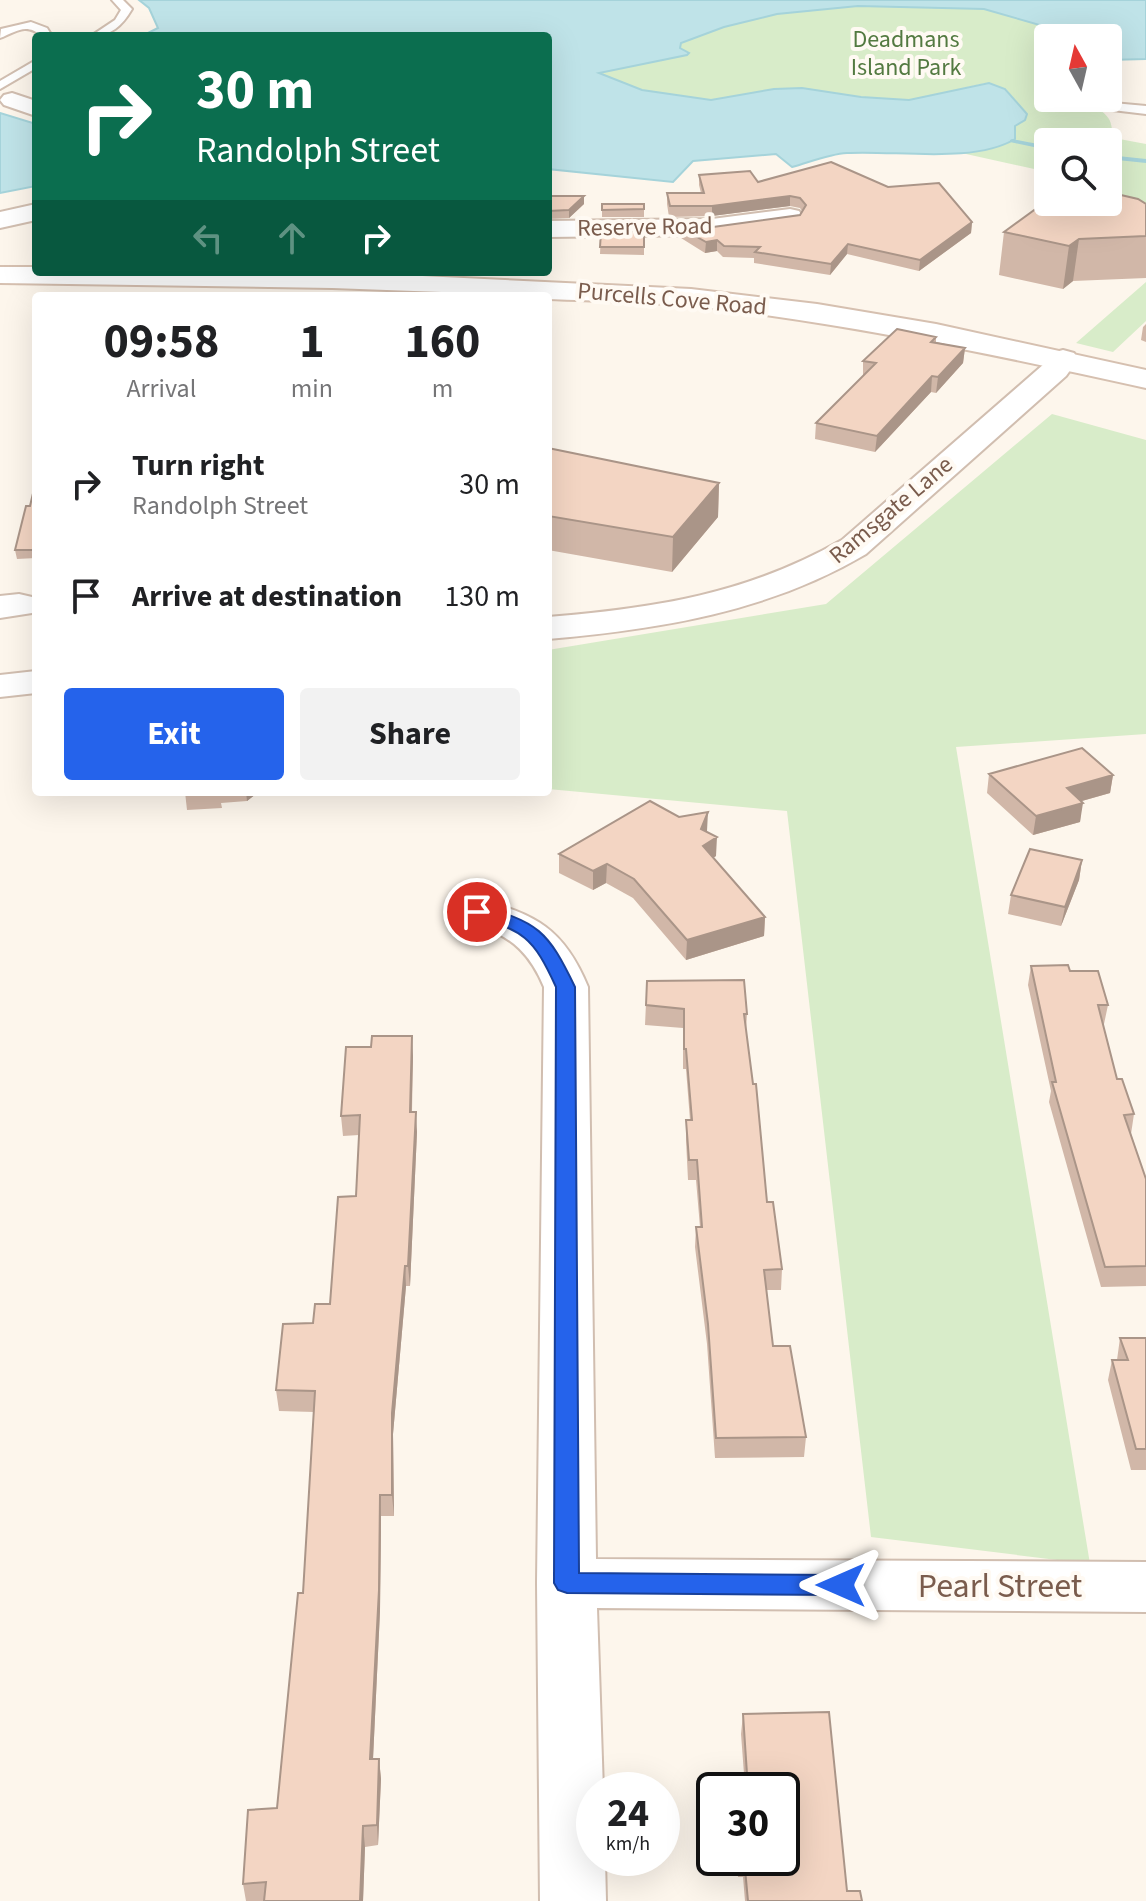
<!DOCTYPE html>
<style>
:root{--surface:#fff;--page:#f2f2f2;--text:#202124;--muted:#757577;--accent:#2563eb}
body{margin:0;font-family:"Source Sans 3",sans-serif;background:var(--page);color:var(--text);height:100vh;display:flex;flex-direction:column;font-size:30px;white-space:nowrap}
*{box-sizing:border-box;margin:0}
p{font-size:26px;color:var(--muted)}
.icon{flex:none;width:44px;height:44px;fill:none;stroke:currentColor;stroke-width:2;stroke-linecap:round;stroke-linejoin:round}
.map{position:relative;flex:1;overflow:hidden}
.drawer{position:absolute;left:32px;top:292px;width:520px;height:504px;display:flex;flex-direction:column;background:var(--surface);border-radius:8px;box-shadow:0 8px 32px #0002}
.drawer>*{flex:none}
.hud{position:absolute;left:32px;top:32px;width:520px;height:244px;border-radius:8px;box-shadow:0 8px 32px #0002;background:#0b6e4f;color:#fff;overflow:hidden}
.needle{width:52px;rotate:352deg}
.buttons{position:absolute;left:1034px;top:24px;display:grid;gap:16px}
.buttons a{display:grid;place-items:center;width:88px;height:88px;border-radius:8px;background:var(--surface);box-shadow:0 8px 32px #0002;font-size:40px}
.speed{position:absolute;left:576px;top:1772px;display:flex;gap:16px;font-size:40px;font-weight:700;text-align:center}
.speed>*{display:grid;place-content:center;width:104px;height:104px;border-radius:50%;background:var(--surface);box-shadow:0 8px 32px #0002;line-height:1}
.speed small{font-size:20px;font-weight:400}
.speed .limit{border:4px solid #111;border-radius:12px;background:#fff;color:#111}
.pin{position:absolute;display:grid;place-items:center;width:68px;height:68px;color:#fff;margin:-34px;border:4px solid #fff;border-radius:50%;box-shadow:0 2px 8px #0007}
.me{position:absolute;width:88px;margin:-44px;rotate:270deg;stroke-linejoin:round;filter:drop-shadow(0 0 6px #0008)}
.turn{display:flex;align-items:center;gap:28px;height:168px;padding:0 32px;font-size:36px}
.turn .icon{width:104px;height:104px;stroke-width:2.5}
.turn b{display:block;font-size:56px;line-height:68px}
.lanes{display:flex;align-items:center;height:76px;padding:0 32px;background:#0003;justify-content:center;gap:40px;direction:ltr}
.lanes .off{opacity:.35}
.eta{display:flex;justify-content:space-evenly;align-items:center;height:136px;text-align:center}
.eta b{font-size:48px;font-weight:700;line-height:56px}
.button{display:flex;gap:16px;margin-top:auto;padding:16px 32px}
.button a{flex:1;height:92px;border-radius:8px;background:var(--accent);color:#fff;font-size:32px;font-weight:700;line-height:92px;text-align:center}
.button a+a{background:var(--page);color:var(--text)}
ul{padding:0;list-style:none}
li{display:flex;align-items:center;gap:24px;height:112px;padding:0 32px}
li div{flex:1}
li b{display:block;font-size:30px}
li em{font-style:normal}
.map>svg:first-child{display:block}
.green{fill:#d8ecc9}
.water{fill:#bfe3e8;stroke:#a5d3da;stroke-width:2}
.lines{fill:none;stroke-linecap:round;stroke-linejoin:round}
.stream{fill:#a5d3da;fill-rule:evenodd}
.service-casing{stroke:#d1beb0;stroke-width:4}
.minor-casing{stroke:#d1beb0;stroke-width:4}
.secondary-casing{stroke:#d6c0b0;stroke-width:4}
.service{fill:#fff;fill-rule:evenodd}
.minor{fill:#fff;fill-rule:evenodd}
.secondary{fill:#fff;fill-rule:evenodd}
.wall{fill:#d1b7a8}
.shaded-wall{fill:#aa9588}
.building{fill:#f3d5c3;stroke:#aa9588;stroke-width:2}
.route{fill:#2563eb;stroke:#184099;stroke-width:2}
.labels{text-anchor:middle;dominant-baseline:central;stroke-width:8;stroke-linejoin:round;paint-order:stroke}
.far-park-label{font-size:24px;fill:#537a41;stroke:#fffaf3}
.far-street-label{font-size:24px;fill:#7a5c4d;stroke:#fffaf3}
.near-street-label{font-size:34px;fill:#7a5c4d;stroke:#fffaf3}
</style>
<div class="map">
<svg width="1146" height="1901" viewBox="0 0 1146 1901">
<rect width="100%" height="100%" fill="#fdf6ec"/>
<path class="green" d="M 858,6 L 984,9 L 1064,32 L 1087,32 L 1081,35 L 1083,38 L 1048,38 L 1048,79 L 1043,82 L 1048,98 C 1065,98 1099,102 1109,119 C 1112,124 1112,132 1114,138 L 1146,144 L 1146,223 L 1108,192 L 1108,142 L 1048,142 L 1048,172 L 957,152 L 999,146 L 1015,139 L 1015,126 L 1024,120 L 1026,114 L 1006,89 L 986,83 L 909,100 L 861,97 L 802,88 L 774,89 L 711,100 L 642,90 L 599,73 L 687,55 L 689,53 L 680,48 L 681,43 L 724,27 L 782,13 Z
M 1146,282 L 1146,321 L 1113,352 L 1076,343 Z
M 1052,414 L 1146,440 L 1146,734 L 956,747 L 1090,1564 L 871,1537 L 787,811 L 548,789 L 548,650 L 826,604 Z"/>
<path class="water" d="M 139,0 L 1146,0 L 1146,59 L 1108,60 L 1108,38 L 1083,38 L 1081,35 L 1086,32 L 1064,32 L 984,9 L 858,6 L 777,14 L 724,27 L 681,43 L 680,48 L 689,53 L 687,55 L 599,73 L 642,90 L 711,100 L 774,89 L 802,88 L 861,97 L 909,100 L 989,83 L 1005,89 L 1027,114 L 1025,120 L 1015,126 L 1015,139 C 974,164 895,150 847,153 C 829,154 810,162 792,167 L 776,154 L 693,161 L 673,182 L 548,169 L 548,36 L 142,36 L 158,28 L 149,8 Z
M 0,113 L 36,124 L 36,186 L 0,193 Z"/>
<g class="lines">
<path class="stream" d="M 1012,139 L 1048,146 L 1048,150 L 1010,142 L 1010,140 Z
M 1108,155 L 1146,159 L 1146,163 L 1108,159 Z"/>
<g class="service-casing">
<path id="service" d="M 112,0 L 123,0 L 132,9 C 122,26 111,36 91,36 L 115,20 L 121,10 Z
M 31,22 L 47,28 L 52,36 L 41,36 C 27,22 15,32 0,38 L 1,29 Z
M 36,60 L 36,68 L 0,89 L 0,81 Z
M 1048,97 L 1146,106 L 1146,114 L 1045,102 L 1043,100 Z"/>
</g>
<g class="minor-casing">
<path id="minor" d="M 12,93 L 36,101 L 36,116 L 4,105 L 0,100 L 4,95 Z
M 36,204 L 36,220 L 0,228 L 0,212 Z
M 790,209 L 799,211 L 803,217 L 799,223 L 712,235 L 548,237 L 548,221 L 712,219 Z
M 1063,350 L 1074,353 L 1078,359 L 1066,376 L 866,554 C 768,612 660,629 548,639 L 548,617 C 656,608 747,594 842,540 L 1044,364 L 1052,353 Z
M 19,594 L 32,597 L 36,604 L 32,613 L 0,618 L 0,596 Z
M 36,671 L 36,693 L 0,697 L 0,675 Z
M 477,899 C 536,914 564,929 588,987 L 596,1559 L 1146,1562 L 1146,1612 L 597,1608 L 603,1790 L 594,1790 L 594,1858 L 605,1858 L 606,1901 L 540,1901 L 537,1583 L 544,987 C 531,956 514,938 482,927 C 470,923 463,923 455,912 L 462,903 Z"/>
</g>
<g class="secondary-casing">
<path id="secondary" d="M 0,267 L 36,267 L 36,272 L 340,272 L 691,289 L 817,304 L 936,324 L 1146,370 L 1146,388 C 996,355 847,323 695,306 C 646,301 597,301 548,299 L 548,296 L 332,288 L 0,283 Z"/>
</g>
<use href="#service" class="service"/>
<use href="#minor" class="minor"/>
<use href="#secondary" class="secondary"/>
</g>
<path class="wall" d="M 699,175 L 758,182 L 972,222 L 971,233 L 919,271 L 847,254 L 830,275 L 754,263 L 754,258 L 723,257 L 717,251 L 705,253 L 681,238 L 681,228 L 713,227 L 800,215 L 802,211 L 800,208 L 790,206 L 712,216 L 669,217 L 667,204 L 667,193 L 701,193 L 699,185 Z
M 548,196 L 584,196 L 584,204 L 569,218 L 548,219 Z
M 602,204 L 644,204 L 644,217 L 602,217 Z
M 1146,204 L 1146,278 L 1073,281 L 1063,289 L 999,275 L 1004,232 Z
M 644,231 L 644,255 L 600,254 L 601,232 Z
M 1146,324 L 1146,342 L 1141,340 L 1143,327 Z
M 936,337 L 936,342 L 965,348 L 963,363 L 936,393 L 931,392 L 875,452 L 815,439 L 816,423 L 863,376 L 863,361 Z
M 548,438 L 550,449 L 719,483 L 718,517 L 672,572 L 548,550 Z
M 36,489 L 36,558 L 17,559 L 15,550 Z
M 989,774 L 1113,775 L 1110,793 L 1082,801 L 1080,822 L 1033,835 L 987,793 Z
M 185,792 L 269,792 L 269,793 L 256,794 L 247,801 L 221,803 L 222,808 L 187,810 Z
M 706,832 L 716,856 L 713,858 L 765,917 L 764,936 L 686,960 L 633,898 L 606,883 L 593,890 L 559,873 L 559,854 Z
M 1082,860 L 1079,880 L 1061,926 L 1008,914 L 1011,895 Z
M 1031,966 L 1070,971 L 1108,1005 L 1104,1024 L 1103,1024 L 1117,1079 L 1134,1114 L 1131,1134 L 1146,1179 L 1146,1286 L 1101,1287 L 1049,1102 L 1051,1091 L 1028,985 Z
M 647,981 L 747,1014 L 746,1030 L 767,1202 L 782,1269 L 781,1290 L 766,1290 L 773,1346 L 806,1437 L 804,1457 L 715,1458 L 707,1344 L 695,1247 L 696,1227 L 700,1227 L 696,1180 L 688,1180 L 686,1140 L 686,1120 L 690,1120 L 686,1069 L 683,1069 L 683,1028 L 645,1025 Z
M 413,1056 L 412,1112 L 417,1132 L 410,1286 L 406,1286 L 393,1434 L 394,1516 L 381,1516 L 380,1611 L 373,1759 L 379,1759 L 381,1779 L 378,1845 L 365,1847 L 363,1901 L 246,1901 L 243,1884 L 277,1808 L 303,1593 L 314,1412 L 279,1411 L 276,1390 L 313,1323 L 330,1304 L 356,1196 L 359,1135 L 343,1136 L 341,1116 Z
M 1120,1338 L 1146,1338 L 1146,1470 L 1131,1470 L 1108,1380 L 1112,1360 L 1117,1360 Z
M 743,1714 L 847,1891 L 862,1901 L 745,1901 L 743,1877 L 738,1877 L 737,1858 L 782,1858 L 782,1790 L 734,1790 L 735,1774 L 744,1774 L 741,1734 Z"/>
<path class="shaded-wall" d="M 584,196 L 584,204 L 569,218 L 569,210 Z
M 790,196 L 790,206 L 712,216 L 712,206 Z
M 972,222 L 971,233 L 919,271 L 920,260 Z
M 1079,239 L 1073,281 L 1063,289 L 1069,246 Z
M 717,240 L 717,251 L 705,253 L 706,242 Z
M 848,244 L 847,254 L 830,275 L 831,264 Z
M 965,348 L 963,363 L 936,393 L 938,377 Z
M 932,376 L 931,392 L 875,452 L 877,436 Z
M 719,483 L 718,517 L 672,572 L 673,537 Z
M 1113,775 L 1110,793 L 1064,806 L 1067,788 Z
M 246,792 L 256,792 L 256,794 L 247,801 Z
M 1083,803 L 1080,822 L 1033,835 L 1036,816 Z
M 708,812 L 707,831 L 700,848 L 701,829 Z
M 717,837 L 716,856 L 702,865 L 703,846 Z
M 1082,860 L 1079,880 L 1061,926 L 1065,907 Z
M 607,864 L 606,883 L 593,890 L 593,871 Z
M 765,917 L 764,936 L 686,960 L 687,940 Z
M 412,1036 L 413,1056 L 411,1132 L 410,1112 Z
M 416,1112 L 417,1132 L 410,1286 L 408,1266 Z
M 405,1266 L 406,1286 L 393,1434 L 394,1516 L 392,1495 L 392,1413 Z
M 380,1495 L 381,1516 L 380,1611 L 372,1780 L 370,1759 Z
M 379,1759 L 381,1779 L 378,1845 L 377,1825 Z
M 363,1826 L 365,1847 L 363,1901 L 360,1901 Z"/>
<path class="building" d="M 831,162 L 888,187 L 939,183 L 972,222 L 920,260 L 848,244 L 831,264 L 755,252 L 760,247 L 724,246 L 717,240 L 706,242 L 681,228 L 713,227 L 800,215 L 806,205 L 800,198 L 790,196 L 712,206 L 670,206 L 667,193 L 704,193 L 699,175 L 750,171 L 758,182 Z
M 1108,192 L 1138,199 L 1146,204 L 1146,236 L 1079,239 L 1069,246 L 1004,232 L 1048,200 L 1048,202 L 1108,202 Z
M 548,196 L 584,196 L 569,210 L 548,211 Z
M 602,204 L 644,204 L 644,209 L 602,210 Z
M 644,231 L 644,247 L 600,247 L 601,232 Z
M 897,329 L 936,337 L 931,342 L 965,348 L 938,377 L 932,376 L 877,436 L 816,423 L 876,363 L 863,361 Z
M 548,448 L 719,483 L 673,537 L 548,516 Z
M 34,489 L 36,489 L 36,550 L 15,550 L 26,506 L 30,506 Z
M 1082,748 L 1113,775 L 1067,788 L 1083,803 L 1036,816 L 989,774 Z
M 650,801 L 679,817 L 708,812 L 701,829 L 717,837 L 703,846 L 765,917 L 687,940 L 634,879 L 607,864 L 593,871 L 559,854 Z
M 1030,849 L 1082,860 L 1065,907 L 1011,895 Z
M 1068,965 L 1070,971 L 1098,971 L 1108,1005 L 1098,1005 L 1117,1079 L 1122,1079 L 1134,1114 L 1124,1115 L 1146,1179 L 1146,1266 L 1105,1267 L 1052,1082 L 1056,1082 L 1031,966 Z
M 744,980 L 747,1014 L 744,1014 L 753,1084 L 756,1084 L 767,1202 L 773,1202 L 782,1269 L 764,1270 L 773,1346 L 790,1346 L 806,1437 L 716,1438 L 708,1324 L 696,1227 L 702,1227 L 697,1160 L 689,1160 L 686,1120 L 692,1120 L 686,1049 L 684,1049 L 684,1009 L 646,1005 L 647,981 Z
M 372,1036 L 412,1036 L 410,1112 L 416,1112 L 408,1266 L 405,1266 L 392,1413 L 392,1495 L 380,1495 L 379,1590 L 370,1759 L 379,1759 L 377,1825 L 363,1826 L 360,1901 L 264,1901 L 266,1882 L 243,1884 L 248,1810 L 277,1808 L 298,1593 L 303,1593 L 315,1391 L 276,1390 L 283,1324 L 313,1323 L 315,1304 L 330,1304 L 338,1197 L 356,1196 L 360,1115 L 341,1116 L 346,1047 L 371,1047 Z
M 1120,1338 L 1146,1338 L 1146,1449 L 1136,1449 L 1112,1360 L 1128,1360 Z
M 829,1712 L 847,1891 L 860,1891 L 862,1901 L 748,1901 L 744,1858 L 782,1858 L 782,1790 L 736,1790 L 735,1774 L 747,1774 L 743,1714 Z"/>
<path class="route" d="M 477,906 C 538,921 548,931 575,987 L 579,1573 L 841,1575 L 850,1578 L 853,1585 L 850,1592 L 841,1595 L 567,1593 L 558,1590 L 554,1583 L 556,987 C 533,937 524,930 471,916 L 468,912 Z"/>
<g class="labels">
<g class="far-park-label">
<text x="906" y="39">Deadmans<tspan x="906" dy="28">Island Park</tspan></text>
</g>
<g class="far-street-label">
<text transform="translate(645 227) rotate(-1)">Reserve Road</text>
<text transform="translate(672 299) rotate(5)">Purcells Cove Road</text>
<text transform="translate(891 510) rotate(-40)">Ramsgate Lane</text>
</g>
<g class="near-street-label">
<text x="1000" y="1586">Pearl Street</text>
</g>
</g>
</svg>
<div class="buttons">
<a><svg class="needle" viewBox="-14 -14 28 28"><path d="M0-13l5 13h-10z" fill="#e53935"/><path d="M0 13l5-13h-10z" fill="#757577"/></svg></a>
<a><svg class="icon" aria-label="search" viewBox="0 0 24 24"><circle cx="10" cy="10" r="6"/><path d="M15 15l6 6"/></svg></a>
</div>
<div class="speed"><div>24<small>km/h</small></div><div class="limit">30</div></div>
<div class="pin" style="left:477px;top:912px;background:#d93025"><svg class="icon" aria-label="arrive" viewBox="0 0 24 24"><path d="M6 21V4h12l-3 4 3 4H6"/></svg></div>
<svg class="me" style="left:841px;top:1585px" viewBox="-20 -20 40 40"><path d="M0-17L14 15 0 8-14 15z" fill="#2563eb" stroke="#fff" stroke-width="4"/></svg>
<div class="hud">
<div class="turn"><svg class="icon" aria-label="right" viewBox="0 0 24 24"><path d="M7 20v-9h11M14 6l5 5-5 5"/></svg><div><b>30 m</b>Randolph Street</div></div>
<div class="lanes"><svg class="icon off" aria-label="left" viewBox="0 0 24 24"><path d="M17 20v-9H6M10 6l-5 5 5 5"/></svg><svg class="icon off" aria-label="ahead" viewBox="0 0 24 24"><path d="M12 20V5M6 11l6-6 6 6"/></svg><svg class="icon" aria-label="right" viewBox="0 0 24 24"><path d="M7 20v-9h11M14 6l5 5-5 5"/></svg></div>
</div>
<section class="drawer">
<div class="eta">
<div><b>09:58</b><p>Arrival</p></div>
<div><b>1</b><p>min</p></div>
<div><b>160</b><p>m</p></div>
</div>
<ul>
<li><svg class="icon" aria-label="right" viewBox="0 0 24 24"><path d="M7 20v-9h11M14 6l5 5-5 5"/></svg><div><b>Turn right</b><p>Randolph Street</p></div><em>30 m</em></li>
<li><svg class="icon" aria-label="arrive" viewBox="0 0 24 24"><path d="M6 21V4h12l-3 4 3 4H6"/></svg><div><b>Arrive at destination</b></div><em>130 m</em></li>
</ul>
<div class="button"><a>Exit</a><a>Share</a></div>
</section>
</div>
